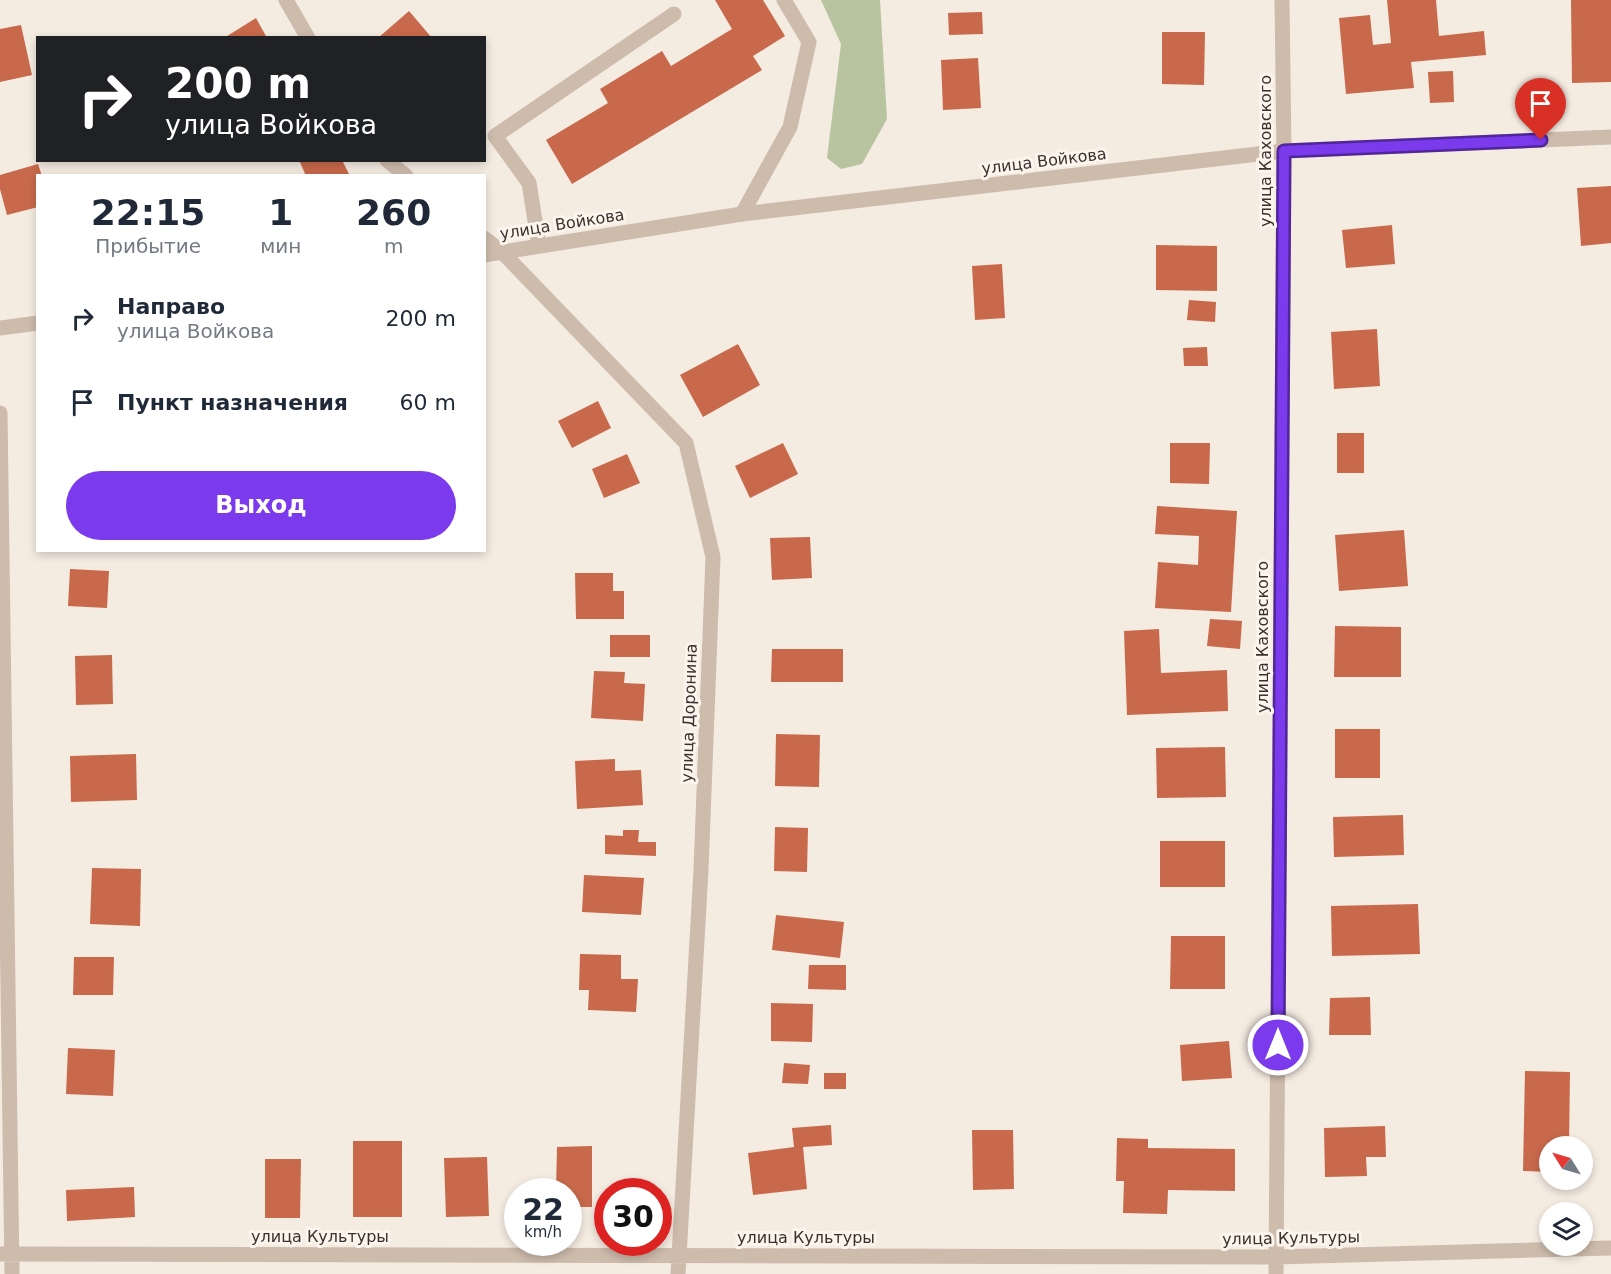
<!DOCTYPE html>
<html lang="ru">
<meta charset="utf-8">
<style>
:root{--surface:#fff;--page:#f2f2f3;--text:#1f2937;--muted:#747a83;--accent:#7c3aed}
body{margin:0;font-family:"DejaVu Sans",sans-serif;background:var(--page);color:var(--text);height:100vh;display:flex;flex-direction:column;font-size:22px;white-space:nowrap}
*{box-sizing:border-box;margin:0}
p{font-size:20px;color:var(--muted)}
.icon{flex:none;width:33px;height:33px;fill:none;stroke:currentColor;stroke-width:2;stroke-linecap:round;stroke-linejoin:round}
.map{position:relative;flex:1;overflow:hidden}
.panel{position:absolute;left:36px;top:174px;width:450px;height:378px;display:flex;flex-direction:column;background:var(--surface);border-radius:0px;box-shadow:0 3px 9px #0003}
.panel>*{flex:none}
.guide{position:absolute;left:36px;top:36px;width:450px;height:126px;border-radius:0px;box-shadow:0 3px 9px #0003;background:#202124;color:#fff;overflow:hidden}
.needle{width:39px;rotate:307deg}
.buttons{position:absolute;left:1539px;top:1136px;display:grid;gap:12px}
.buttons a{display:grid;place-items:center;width:54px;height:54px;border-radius:50%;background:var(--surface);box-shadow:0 3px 9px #0003;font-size:30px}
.speed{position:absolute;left:504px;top:1178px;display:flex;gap:12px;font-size:30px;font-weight:700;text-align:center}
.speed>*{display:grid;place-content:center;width:78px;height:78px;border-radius:50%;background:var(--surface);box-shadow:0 3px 9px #0003;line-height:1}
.speed small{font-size:15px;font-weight:400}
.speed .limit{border:9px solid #d22;background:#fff;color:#111}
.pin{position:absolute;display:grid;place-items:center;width:51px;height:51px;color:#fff;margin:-62px -26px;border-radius:50% 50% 50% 0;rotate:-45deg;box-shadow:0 0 6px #0007}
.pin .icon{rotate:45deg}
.me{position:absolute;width:66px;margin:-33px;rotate:0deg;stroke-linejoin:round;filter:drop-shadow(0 0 4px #0008)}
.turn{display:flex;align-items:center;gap:21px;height:126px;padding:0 30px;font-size:27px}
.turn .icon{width:78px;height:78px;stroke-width:2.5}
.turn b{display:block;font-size:42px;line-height:51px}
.eta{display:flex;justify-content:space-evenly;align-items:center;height:102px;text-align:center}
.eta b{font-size:36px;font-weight:800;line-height:42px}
.action{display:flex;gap:12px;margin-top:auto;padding:12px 30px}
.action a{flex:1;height:69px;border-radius:36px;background:var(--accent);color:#fff;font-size:24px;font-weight:800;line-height:69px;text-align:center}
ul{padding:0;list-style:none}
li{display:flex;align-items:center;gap:18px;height:84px;padding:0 30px}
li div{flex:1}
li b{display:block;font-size:22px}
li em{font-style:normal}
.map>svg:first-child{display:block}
.green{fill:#b8c4a0}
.building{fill:#c8694b}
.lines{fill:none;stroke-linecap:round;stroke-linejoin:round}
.lane{stroke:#cdbbac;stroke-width:15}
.street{stroke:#cdbbac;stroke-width:15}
.route-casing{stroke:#51269a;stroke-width:15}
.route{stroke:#7c3aed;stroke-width:10}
.labels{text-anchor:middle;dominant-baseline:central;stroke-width:6;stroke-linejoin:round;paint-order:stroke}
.street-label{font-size:16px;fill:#3b302b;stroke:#fbf5ee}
</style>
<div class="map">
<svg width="1611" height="1274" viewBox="0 0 1611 1274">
<rect width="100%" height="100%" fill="#f4ebe1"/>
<path class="green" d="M 821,0 L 880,0 L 887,119 L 862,164 L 841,169 L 827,158 L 841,44 Z"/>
<path class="building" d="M 715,0 L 763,0 L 785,36 L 753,56 L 762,70 L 572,184 L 546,140 L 608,103 L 600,89 L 662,51 L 671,66 L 732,29 Z
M 1387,0 L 1436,0 L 1439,36 L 1484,31 L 1486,55 L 1411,62 L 1414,88 L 1346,94 L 1339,18 L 1370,15 L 1373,45 L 1391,43 Z
M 1571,0 L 1611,0 L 1611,82 L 1572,83 Z
M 409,11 L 432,38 L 378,38 Z
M 982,12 L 983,34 L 949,35 L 948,13 Z
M 256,18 L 267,38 L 224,38 Z
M 21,25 L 32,75 L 0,82 L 0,29 Z
M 1162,32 L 1205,32 L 1204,85 L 1162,84 Z
M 978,58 L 981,108 L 943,110 L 941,60 Z
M 1453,71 L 1454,102 L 1430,103 L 1428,72 Z
M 299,160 L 342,160 L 350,176 L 306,176 Z
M 38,164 L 42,176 L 38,176 L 38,207 L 7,215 L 0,189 L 0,175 Z
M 1611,186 L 1611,243 L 1581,246 L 1577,188 Z
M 1392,225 L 1395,264 L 1346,268 L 1342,230 Z
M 1156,245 L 1217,246 L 1217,291 L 1156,290 Z
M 1002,264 L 1005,318 L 975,320 L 972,266 Z
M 1189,300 L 1216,302 L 1215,322 L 1187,320 Z
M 1377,329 L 1380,386 L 1334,389 L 1331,332 Z
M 738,344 L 760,385 L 703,417 L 680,375 Z
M 1207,347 L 1208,366 L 1184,366 L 1183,348 Z
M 598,401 L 611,428 L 572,448 L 558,421 Z
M 1337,433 L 1364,433 L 1364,473 L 1337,473 Z
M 783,443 L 798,474 L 750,498 L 735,466 Z
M 1170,443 L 1210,443 L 1209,484 L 1170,483 Z
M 627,454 L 640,483 L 604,498 L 592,469 Z
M 1157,506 L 1237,511 L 1231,612 L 1155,608 L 1158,562 L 1198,565 L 1199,536 L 1155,534 Z
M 1404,530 L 1408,586 L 1339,591 L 1335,535 Z
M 810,537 L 812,578 L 772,580 L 770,538 Z
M 70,569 L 109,571 L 107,608 L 68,606 Z
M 575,573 L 613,573 L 613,591 L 624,591 L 624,619 L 576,619 Z
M 1210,619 L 1242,621 L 1240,649 L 1207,646 Z
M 1335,626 L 1401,627 L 1401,677 L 1334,677 Z
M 1159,629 L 1161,673 L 1227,670 L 1228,711 L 1127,715 L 1124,631 Z
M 610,635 L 650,635 L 650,657 L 610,657 Z
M 772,649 L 843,649 L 843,682 L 771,682 Z
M 112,655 L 113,704 L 76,705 L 75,656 Z
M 594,671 L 625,672 L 624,683 L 645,684 L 643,721 L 591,718 Z
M 1335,729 L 1380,729 L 1380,778 L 1335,778 Z
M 776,734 L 820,735 L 819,787 L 775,786 Z
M 1225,747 L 1226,797 L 1157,798 L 1156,748 Z
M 136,754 L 137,800 L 71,802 L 70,756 Z
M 615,759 L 615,771 L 641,770 L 643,805 L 577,809 L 575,761 Z
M 1403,815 L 1404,855 L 1334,857 L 1333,817 Z
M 775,827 L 808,828 L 807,872 L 774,871 Z
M 623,830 L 639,830 L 638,842 L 656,842 L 656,856 L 605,854 L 605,835 L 623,836 Z
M 1160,841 L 1225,841 L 1225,887 L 1160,887 Z
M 92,868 L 141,869 L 140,926 L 90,924 Z
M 584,875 L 644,878 L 641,915 L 582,912 Z
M 1418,904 L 1420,954 L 1332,956 L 1331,906 Z
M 776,915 L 844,922 L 840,958 L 772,950 Z
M 1171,936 L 1225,936 L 1225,989 L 1170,989 Z
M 580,954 L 621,955 L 621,979 L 638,979 L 636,1012 L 588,1010 L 589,990 L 579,990 Z
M 74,957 L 114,957 L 113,995 L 73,995 Z
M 809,965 L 846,965 L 846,990 L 808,989 Z
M 1370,997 L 1371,1035 L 1329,1035 L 1330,998 Z
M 771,1003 L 813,1004 L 812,1042 L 771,1041 Z
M 1229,1041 L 1232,1078 L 1182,1081 L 1180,1045 Z
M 68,1048 L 115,1050 L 113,1096 L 66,1094 Z
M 784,1063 L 810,1065 L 808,1084 L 782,1083 Z
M 1525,1071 L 1570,1072 L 1569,1146 L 1550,1146 L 1550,1172 L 1523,1171 Z
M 824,1073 L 846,1073 L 846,1089 L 824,1089 Z
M 831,1125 L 832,1145 L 803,1147 L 807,1189 L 753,1195 L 748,1153 L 794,1147 L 792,1128 Z
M 1385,1126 L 1386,1157 L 1366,1157 L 1367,1176 L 1325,1177 L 1324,1128 Z
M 972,1130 L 1013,1130 L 1014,1189 L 973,1190 Z
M 1117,1138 L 1148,1139 L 1148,1148 L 1235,1149 L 1235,1191 L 1168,1190 L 1167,1214 L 1123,1213 L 1124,1181 L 1116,1181 Z
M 353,1141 L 402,1141 L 402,1217 L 353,1217 Z
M 592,1146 L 592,1207 L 568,1207 L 568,1191 L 556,1191 L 557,1147 Z
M 487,1157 L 489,1216 L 446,1217 L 444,1158 Z
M 265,1159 L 301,1159 L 300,1218 L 265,1218 Z
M 134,1187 L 135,1217 L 67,1221 L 66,1190 Z"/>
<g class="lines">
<path class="lane" d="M 742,214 L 790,127 L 809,42 L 784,0
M 539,246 L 529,183 L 495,136 L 674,14"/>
<path class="street" d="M 286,0 L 308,38
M 387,160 L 406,176
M 484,238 L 502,252 L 686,443 L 713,557 L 701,870 L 678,1274
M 484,255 L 742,214 L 1284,151 L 1611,137
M 0,328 L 38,323
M 0,413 L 12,1274
M 0,1254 L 1276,1257 L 1611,1248
M 1276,1274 L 1284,151 L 1282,0"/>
</g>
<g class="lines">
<g class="route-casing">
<path id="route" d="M 1278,1045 L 1284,151 L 1541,140"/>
</g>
<use href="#route" class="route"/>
</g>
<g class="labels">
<g class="street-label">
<text transform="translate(1265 151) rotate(-90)">улица Каховского</text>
<text transform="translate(1044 161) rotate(-7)">улица Войкова</text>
<text transform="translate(562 224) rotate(-9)">улица Войкова</text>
<text transform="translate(1262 637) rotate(-90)">улица Каховского</text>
<text transform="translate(689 713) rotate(-88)">улица Доронина</text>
<text x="320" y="1236">улица Культуры</text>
<text x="806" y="1237">улица Культуры</text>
<text transform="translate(1291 1238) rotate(-1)">улица Культуры</text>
</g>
</g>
</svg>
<div class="buttons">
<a><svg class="needle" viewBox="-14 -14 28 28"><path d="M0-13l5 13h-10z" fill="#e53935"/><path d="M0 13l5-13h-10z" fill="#747a83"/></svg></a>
<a><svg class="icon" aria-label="layers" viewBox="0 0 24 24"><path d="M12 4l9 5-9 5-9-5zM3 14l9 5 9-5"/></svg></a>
</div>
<div class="speed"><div>22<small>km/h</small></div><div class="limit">30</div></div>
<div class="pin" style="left:1541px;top:140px;background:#d93025"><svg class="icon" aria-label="arrive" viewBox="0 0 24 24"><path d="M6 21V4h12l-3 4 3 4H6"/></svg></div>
<svg class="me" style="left:1278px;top:1045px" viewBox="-20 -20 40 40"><circle r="17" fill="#7c3aed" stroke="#fff" stroke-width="3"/><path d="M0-11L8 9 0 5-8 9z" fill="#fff"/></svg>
<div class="guide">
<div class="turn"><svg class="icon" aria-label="right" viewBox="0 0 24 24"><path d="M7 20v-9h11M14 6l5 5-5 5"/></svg><div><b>200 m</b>улица Войкова</div></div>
</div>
<section class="panel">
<div class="eta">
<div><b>22:15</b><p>Прибытие</p></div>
<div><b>1</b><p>мин</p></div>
<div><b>260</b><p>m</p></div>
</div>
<ul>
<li><svg class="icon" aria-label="right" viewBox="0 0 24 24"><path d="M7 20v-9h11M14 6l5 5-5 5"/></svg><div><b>Направо</b><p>улица Войкова</p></div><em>200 m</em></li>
<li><svg class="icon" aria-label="arrive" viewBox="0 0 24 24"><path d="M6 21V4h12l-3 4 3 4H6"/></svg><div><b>Пункт назначения</b></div><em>60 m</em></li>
</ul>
<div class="action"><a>Выход</a></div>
</section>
</div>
